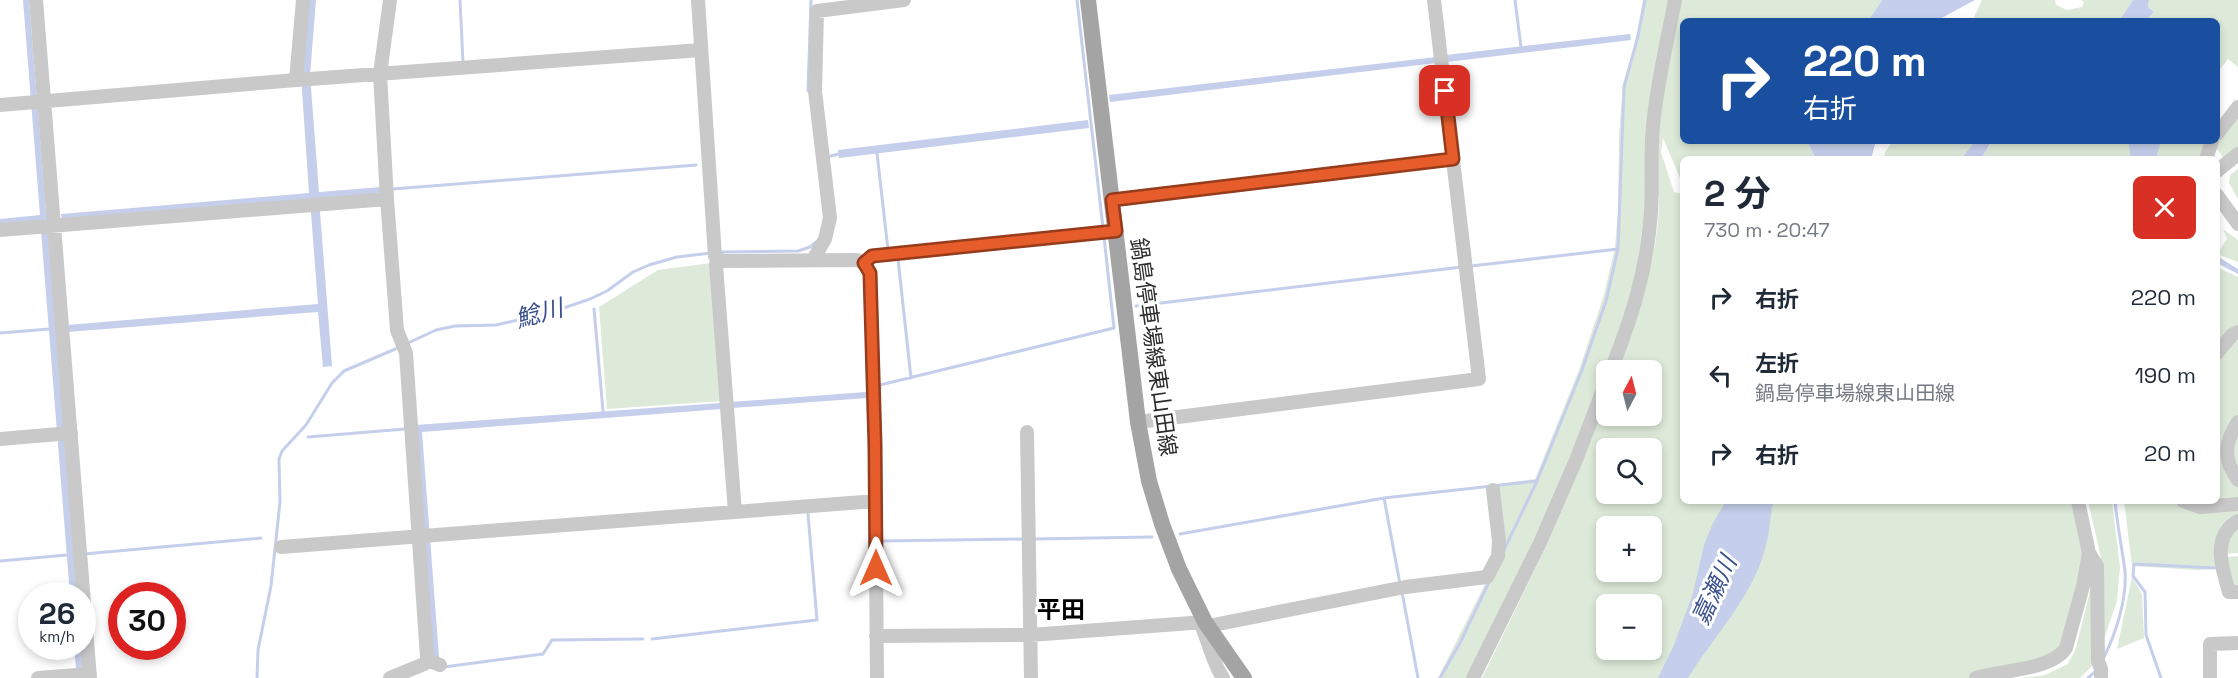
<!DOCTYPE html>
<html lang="ja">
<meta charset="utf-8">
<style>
:root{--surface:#fff;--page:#f2f2f3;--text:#1f2937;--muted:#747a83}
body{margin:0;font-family:"Space Grotesk","Noto Sans JP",sans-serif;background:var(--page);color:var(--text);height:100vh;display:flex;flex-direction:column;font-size:22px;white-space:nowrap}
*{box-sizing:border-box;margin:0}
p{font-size:20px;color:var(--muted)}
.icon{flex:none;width:33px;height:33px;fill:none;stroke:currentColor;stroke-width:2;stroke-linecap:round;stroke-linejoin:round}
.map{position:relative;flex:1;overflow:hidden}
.side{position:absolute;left:1680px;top:156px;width:540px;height:348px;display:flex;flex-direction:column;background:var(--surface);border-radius:9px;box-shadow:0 3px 9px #0003}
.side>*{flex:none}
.guide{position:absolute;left:1680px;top:18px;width:540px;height:126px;border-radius:9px;box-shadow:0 3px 9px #0003;background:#1a4fa0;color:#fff;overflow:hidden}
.needle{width:39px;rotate:7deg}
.controls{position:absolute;left:1596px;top:360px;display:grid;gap:12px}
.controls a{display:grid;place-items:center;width:66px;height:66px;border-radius:9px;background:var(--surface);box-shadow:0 3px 9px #0003;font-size:30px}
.speed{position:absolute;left:18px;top:582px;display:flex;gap:12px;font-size:30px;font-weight:700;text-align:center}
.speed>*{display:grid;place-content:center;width:78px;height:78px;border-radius:50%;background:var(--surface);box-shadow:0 3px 9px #0003;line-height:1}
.speed small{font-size:15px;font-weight:400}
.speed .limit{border:9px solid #d22;background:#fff;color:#111}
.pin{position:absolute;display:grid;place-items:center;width:51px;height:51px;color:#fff;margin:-26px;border-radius:12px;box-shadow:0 3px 9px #0006}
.me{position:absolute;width:66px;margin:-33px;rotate:0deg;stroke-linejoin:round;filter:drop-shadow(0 0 4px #0008)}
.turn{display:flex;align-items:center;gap:21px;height:126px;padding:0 24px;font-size:27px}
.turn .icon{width:78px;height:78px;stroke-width:2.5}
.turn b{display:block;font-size:42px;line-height:51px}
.round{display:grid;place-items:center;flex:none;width:63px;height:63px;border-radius:9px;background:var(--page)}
.head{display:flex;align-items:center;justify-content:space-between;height:102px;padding:0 24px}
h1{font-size:36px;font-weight:700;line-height:45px}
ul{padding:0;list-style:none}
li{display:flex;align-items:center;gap:18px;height:78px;padding:0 24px}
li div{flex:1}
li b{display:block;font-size:22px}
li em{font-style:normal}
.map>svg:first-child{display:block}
.green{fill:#ddead9;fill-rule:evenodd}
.water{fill:#c5cfeb}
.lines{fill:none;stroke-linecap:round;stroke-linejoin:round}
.stream{stroke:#c5cfeb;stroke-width:3}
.minor{stroke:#c9c9c9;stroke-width:14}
.major{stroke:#a4a4a4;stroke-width:16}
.route-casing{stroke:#963c1c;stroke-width:15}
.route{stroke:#e65d2b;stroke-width:10}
.labels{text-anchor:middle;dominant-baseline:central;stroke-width:6;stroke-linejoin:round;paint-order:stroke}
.street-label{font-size:22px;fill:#2c2c2c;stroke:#fff}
.water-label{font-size:24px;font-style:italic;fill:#3a518e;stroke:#fff}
.neighbourhood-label{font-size:24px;font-weight:bold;fill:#000;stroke:#fff}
</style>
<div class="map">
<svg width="2238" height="678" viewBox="0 0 2238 678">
<rect width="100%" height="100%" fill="#fff"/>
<path class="green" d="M 1643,0 L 1882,0 L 1868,21 L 1683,21 L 1683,141 L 1807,141 L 1816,159 L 1683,159 L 1683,185 L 1663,138 L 1661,152 L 1674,192 L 1683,194 L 1683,501 L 2075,501 L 2083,540 L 2082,571 L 2061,650 L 2049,659 L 1969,678 L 1482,678 L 1547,545 L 1582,463 L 1606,399 L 1606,416 L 1652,416 L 1652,370 L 1617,370 C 1637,317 1660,253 1659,195 L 1643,224 L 1636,274 L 1616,342 L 1536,541 L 1477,660 L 1466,678 L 1438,678 L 1502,550 L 1497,484 L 1535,479 L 1579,370 L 1604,295 L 1615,247 L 1618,210 L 1619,136 L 1623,84 L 1635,44 ZM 1606,448 L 1652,448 L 1652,494 L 1606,494 ZM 1606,526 L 1652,526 L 1652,572 L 1606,572 ZM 1606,604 L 1652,604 L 1652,650 L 1606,650 Z
M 1982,0 L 2055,0 L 2056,5 L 2067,10 L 2082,7 L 2084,2 L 2081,0 L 2133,0 L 2119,21 L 1972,21 Z
M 2149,0 L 2238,0 L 2238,67 L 2228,59 L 2217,73 L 2217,21 L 2145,21 L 2154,12 L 2148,7 Z
M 2238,115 L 2238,152 L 2225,160 L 2214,145 Z
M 1893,141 L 1975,141 L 1961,159 L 1884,159 L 1885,152 Z
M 1993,141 L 2128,141 L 2131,159 L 1981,159 Z
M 2161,141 L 2207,141 L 2203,159 L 2156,159 Z
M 2238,169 L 2238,199 L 2229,183 L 2230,175 Z
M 2223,229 L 2238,240 L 2238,262 L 2217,254 L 2227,239 Z
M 711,263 L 722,401 L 607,409 L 599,307 L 658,270 Z
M 2217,267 L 2238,277 L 2238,553 L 2226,554 L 2216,569 L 2198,570 L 2132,566 L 2124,501 L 2217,501 Z
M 2088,501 L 2112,501 L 2120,567 L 2117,601 L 2100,651 L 2101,558 Z
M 2238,556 L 2238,589 L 2230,590 L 2227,557 Z
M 2094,574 L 2092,666 L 2080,678 L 2022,678 L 2045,675 L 2068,664 L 2076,648 Z
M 2132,577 L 2142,594 L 2144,638 L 2117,649 Z"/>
<path class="water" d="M 23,0 L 29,0 L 47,223 L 0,225 L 0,219 L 40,215 Z
M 308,0 L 316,0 L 310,75 L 319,192 L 381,187 L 382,194 L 319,199 L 332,366 L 323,367 L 318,312 L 68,332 L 67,325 L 318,304 L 310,200 L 62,221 L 61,214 L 309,193 L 301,76 Z
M 1882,0 L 1975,0 L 1936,21 L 1868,21 Z
M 2133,0 L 2149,0 L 2148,7 L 2154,12 L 2145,21 L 2119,21 Z
M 1630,34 L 1631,40 L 1447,62 L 1446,55 Z
M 1436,57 L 1436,63 L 1110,102 L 1109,95 Z
M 1088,120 L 1089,128 L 839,158 L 838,150 Z
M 1807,141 L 1876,141 L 1871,159 L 1816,159 Z
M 1975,141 L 1992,141 L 1981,159 L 1961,159 Z
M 2128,141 L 2161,141 L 2156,159 L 2131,159 Z
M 41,231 L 48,231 L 77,595 L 70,595 Z
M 2217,256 L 2238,269 L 2238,274 L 2217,263 Z
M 866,392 L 867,398 L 732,408 L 731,402 Z
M 721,403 L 722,409 L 422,432 L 439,657 L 432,657 L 415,425 Z
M 1726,501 L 1775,501 L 1772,507 C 1770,521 1769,538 1764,552 C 1752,597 1712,639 1688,678 L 1658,678 L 1674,645 L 1693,593 L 1704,545 L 1713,523 Z
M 74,647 L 81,647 L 83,678 L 77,678 Z"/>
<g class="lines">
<path class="stream" d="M 460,0 L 463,63
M 1077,0 L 1103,228
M 1515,0 L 1521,47
M 808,91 L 811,0
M 877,153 L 888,250
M 826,157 L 839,154
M 393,189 L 696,165
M 718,252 L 798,251 L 810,247 L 816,242
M 898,259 L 911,378
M 1471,266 L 1618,249
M 1136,306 L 1462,267
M 594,309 L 603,411
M 0,333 L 49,329
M 406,344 L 436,330 L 455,326 L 496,325 L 552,312 L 590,299 L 607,291 L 633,272 L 649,265 L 677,257 L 711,253
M 880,388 L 880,385 L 1114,328 L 1104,237
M 308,437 L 405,429
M 1384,498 L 1400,584
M 1180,534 L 1384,498 L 1537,481
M 1034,539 L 1152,537
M 881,541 L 1025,539
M 1504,550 L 1537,481 L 1582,370 L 1606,301 L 1618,249 L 1624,87 L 1638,36 L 1645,0
M 84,554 L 261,538
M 0,561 L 67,555
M 1402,592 L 1418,678
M 652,639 L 817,620 L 808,514
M 2104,657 C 2116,633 2127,599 2125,571 C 2122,548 2117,524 2115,501
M 444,667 L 543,654 L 552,640 L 643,639
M 257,678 L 258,650 L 271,586 L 280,502 L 279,459 L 282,451 L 306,425 L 332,383 L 344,371 L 400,347
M 1440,678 L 1460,643 L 1490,580
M 2088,678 L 2096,671
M 2161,678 L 2146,635 L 2145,592 L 2133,576 L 2134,564 L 2217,568"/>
<path class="minor" d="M 36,0 L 90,678
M 698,0 L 715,256 L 722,261 L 857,260 L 864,263 L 870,273 L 875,445 L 877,678
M 296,80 L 303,0
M 0,105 L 296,80 L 701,50
M 2217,134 L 2238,107
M 2206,159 L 2212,141
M 2217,171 L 2238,154
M 2217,195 L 2238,224
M 387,199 L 380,74 L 390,0
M 1112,200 L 1453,159
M 0,230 L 387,199 L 397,330 L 406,353 L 427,657 L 428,660 L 440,665
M 717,259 L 716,265 L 735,512
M 813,260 L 825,239 L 830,218 L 815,91 L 817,11 L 904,0
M 864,263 L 872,256 L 1116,231
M 2217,353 L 2232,335 L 2238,332
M 1611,370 C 1632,317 1647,270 1651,212 C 1653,184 1650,154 1653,126 C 1657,83 1667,42 1675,0
M 1138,422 L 1479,379 L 1434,0
M 2238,422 C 2224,443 2223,460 2238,480
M 1027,432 L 1031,678
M 0,439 L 71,433
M 2183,501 L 2200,507 L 2238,504
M 2238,521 C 2211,536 2222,568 2229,592 L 2238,592
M 281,547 L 876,501
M 2089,553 L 2097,566 L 2098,661 L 2101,669 L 2101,678
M 1201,625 C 1209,642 1212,662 1223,678
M 1208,626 L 1405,587 L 1487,577 L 1498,556 L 1499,541 L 1493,490
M 876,636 L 1030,635 L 1205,622
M 38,678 L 90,674
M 390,678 L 424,664 L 428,660
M 1473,678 L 1540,543 L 1576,460 L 1606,382
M 1976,678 C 2001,670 2052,670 2066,648 L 2083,586 L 2089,553 L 2078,501
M 2210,678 L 2210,644 L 2238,643"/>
<path class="major" d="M 1088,0 L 1138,422 L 1149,481 L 1162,524 L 1179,569 L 1205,622 L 1244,678"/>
</g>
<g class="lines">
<g class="route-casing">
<path id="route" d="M 876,568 L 875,445 L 870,273 L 864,263 L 872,256 L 1116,231 L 1112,200 L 1453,159 L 1445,91"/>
</g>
<use href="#route" class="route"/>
</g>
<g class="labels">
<g class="street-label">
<text transform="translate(1154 347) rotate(82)">鍋島停車場線東山田線</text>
</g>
<g class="water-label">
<text transform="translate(539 313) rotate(-15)">鯰川</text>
<text transform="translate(1714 590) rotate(-65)">嘉瀬川</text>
</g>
<g class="neighbourhood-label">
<text x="1061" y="609">平田</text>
</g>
</g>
</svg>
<div class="controls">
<a><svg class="needle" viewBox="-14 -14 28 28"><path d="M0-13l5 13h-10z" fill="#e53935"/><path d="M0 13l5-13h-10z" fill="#747a83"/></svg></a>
<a><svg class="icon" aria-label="search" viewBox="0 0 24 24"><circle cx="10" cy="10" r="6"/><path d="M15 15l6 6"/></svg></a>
<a>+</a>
<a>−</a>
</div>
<div class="speed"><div>26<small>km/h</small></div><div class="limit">30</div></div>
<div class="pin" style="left:1445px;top:91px;background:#d93025"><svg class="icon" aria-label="arrive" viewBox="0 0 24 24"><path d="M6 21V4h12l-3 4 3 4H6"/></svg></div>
<svg class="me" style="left:876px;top:568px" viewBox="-20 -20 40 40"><path d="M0-17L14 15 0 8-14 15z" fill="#e65d2b" stroke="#fff" stroke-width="4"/></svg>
<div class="guide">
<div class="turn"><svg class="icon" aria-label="right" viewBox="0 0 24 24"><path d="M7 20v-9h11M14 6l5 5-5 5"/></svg><div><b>220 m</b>右折</div></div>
</div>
<section class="side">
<div class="head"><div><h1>2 分</h1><p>730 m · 20:47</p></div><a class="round" style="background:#d93025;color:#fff"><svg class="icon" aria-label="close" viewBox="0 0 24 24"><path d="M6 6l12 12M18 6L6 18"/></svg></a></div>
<ul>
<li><svg class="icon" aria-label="right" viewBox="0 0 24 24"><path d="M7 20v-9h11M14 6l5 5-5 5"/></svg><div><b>右折</b></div><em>220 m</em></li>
<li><svg class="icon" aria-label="left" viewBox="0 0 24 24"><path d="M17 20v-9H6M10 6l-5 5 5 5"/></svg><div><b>左折</b><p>鍋島停車場線東山田線</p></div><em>190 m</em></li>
<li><svg class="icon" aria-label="right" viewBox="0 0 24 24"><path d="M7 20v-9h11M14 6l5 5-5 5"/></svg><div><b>右折</b></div><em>20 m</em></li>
</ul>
</section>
</div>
